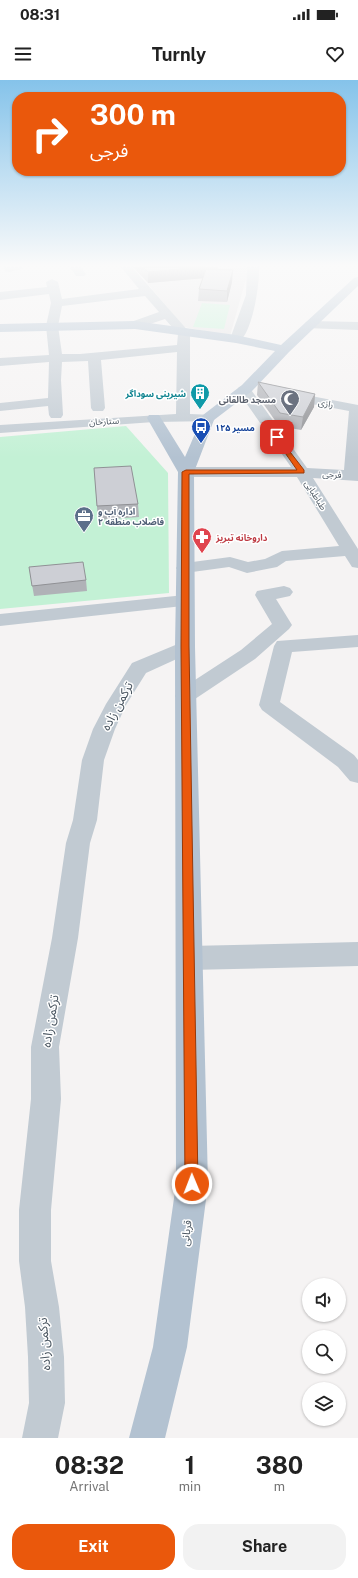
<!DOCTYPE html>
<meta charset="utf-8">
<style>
:root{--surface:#fff;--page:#f2f2f2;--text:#222;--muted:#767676;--accent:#ea580c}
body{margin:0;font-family:"Public Sans","Noto Sans Arabic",sans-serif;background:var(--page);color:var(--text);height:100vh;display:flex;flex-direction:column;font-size:15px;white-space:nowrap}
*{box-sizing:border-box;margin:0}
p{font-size:13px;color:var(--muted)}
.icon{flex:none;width:22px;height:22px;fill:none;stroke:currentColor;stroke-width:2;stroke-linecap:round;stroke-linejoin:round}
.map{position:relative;height:1358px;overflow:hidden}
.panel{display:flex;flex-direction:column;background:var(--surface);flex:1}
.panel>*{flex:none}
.guide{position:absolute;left:12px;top:12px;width:334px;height:84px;border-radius:16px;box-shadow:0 1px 3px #0004;background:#ea580c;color:#fff;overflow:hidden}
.tools{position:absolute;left:302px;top:1198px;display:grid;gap:8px}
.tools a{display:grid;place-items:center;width:44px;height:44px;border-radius:50%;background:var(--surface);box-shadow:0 1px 3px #0004;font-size:20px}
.pin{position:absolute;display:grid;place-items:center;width:34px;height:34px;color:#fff;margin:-17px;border-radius:8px;box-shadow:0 2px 6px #0006}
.me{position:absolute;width:44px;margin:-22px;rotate:359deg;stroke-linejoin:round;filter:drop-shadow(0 0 3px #0008)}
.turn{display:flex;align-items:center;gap:14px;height:84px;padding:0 12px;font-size:18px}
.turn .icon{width:52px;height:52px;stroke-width:2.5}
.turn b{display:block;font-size:28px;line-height:34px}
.eta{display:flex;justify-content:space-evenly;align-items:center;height:68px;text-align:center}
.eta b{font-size:24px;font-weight:700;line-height:28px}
.cta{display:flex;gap:8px;margin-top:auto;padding:8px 12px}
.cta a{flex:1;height:46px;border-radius:16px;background:var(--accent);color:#fff;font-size:16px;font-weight:700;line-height:46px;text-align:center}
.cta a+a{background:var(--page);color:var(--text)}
.status{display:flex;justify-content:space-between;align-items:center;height:28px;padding:0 20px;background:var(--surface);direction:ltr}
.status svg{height:11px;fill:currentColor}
header{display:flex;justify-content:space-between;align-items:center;height:52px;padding:0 12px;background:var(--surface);font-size:18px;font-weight:700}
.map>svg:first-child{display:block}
.education{fill:#e6e4e5}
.green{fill:#c3f1d5}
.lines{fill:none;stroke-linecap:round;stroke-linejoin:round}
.minor{fill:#c1cad2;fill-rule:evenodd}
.major{fill:#b3c2d1;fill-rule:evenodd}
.wall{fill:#b0b2b7}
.shaded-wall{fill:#909195}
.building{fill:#cdcfd5;stroke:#909195}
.route{fill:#ea580c;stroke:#983908}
.labels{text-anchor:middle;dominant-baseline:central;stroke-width:3;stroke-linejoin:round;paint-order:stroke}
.far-culture-label{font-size:9px;font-weight:bold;fill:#0d838f;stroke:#fff;text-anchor:end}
.far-worship-label{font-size:9px;font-weight:bold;fill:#5b616d;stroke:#fff;text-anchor:end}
.far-street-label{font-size:9px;fill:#4a5661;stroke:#fff}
.far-transit-label{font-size:9px;font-weight:bold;fill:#164399;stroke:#fff;text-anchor:start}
.far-service-label{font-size:9px;font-weight:bold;fill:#4e5e75;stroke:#fff;text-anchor:start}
.far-health-label{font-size:9px;font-weight:bold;fill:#be3a42;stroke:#fff;text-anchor:start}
.street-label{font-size:11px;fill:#4a5661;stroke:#fff}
.near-street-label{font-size:13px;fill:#4a5661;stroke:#fff}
</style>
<div class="status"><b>08:31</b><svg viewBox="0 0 49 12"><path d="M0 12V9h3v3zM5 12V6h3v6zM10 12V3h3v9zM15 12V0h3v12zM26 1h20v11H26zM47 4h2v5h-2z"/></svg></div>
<header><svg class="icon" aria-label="menu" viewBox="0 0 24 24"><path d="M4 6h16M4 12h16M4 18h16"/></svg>Turnly<svg class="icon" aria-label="heart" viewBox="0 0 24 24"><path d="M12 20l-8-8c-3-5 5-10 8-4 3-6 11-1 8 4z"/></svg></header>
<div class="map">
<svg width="358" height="1358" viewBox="0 0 358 1358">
<rect width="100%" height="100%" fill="#f5f3f3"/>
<path class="education" d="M 174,187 L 246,187 L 247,195 L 230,256 L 184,247 L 147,203 L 188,199 Z"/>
<path class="green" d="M 202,223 L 230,225 L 224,249 L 193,247 Z
M 126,346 L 168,393 L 169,513 L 0,529 L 0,357 Z"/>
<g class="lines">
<path class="minor" d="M 4,187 L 23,187 L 22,189 L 9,192 L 5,191 Z
M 70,187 L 81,187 L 86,194 L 84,196 L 76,196 Z
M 121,187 L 132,187 L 190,253 L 190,334 L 213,335 L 215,338 L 213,341 L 154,342 L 0,353 L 0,345 L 176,334 L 177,272 L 101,280 L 105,328 L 103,331 L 93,331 L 91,328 L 88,281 L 62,282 L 61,300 L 63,335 L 61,338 L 51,338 L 49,335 L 48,326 L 0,331 L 0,323 L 48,318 L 49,282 L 0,286 L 0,278 L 49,275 L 46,246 L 51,223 L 49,214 L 0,220 L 0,212 L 47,207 L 46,202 L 52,199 L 58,202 L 62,219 L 139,209 ZM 145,216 L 159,232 L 131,242 L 129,245 L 135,249 L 165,239 L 178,254 L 177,265 L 80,274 L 62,274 L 58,246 L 62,226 Z
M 247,187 L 259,187 C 260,203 252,259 236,263 L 230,259 L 246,215 Z
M 310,241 L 358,242 L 358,250 L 306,248 L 304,245 L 306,242 Z
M 244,306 L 249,307 L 307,388 L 344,390 L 349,331 L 280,318 L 278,315 L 280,312 L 285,311 L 358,325 L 358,401 L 313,398 L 358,469 L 358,488 L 352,487 L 345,476 L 286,481 L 277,487 L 247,493 L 229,487 L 185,493 L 179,492 L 176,488 L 179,484 L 185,483 L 230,477 L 248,482 L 265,479 L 282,471 L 339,466 L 297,397 L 186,397 L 180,395 L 178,392 L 180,389 L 186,387 L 291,387 L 237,310 L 239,307 Z
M 284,506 L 290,508 L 293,512 L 290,516 L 276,519 L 292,545 L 289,549 L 255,579 L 192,621 L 185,623 L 178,621 L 175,616 L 178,611 L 241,570 L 272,544 L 255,515 L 257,511 Z
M 185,515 L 192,517 L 194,521 L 192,525 L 0,546 L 0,534 Z
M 358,555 L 358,567 L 292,572 L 280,622 L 354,675 L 358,680 L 358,703 L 350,701 L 338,687 L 262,630 L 259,625 L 274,566 L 277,561 Z
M 185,561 L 192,562 L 195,567 L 192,572 L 146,593 L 126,625 L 115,649 L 104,680 L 97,740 L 90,763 L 78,858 L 59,967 L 61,1019 L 51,1130 L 51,1181 L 59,1227 L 64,1277 L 65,1323 L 58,1358 L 22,1358 L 29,1323 L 28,1277 L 25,1227 L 19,1181 L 19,1130 L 31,1019 L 31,967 L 52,858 L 66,763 L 73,740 L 82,680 L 93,649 L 106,624 L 132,583 Z
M 358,862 L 358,886 L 189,890 L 180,886 L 176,878 L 180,870 L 189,866 Z"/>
<path class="major" d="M 358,197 L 358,206 L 289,272 L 252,311 L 214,340 L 194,392 L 195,567 L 208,1104 L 187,1267 L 165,1358 L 129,1358 L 153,1267 L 176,1104 L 175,567 L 178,392 L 147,338 L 149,335 L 159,335 L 185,377 L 203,335 L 242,305 L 275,271 L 236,263 L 135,249 L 0,252 L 0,244 L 135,241 L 236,255 L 281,265 L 354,198 Z"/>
</g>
<path class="wall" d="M 133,187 L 218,187 L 218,190 L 232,202 L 227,222 L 198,221 L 199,209 L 203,198 L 148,203 Z
M 258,302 L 315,314 L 314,327 L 301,350 L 279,346 L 257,315 Z
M 94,388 L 138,424 L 139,437 L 98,440 Z
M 29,487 L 86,500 L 87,511 L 34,516 Z"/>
<path class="shaded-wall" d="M 204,187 L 218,187 L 218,197 L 148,203 L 148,192 Z
M 233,190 L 232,202 L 227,222 L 227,211 Z
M 315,314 L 314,327 L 301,350 L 303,337 Z"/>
<path class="building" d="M 143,187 L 204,187 L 148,192 Z
M 206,189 L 233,190 L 227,211 L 199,209 Z
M 258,302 L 315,314 L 303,337 L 280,333 Z
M 131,386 L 138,424 L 97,426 L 94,388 Z
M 83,482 L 86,500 L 32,506 L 29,487 Z"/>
<linearGradient id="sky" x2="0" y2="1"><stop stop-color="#85c3ea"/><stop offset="0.49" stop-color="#fafafa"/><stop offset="1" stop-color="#fafafa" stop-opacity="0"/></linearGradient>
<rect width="358" height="378" fill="url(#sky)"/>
<path class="route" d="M 277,355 L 304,390 L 304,393 L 189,394 L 189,566 L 198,1104 L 196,1109 L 192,1111 L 187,1109 L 185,1104 L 181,566 L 182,392 L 186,390 L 297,390 L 274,357 Z"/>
<defs>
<g id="building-pin" transform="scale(1)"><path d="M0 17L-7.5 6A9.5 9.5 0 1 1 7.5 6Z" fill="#0f9aa8" stroke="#fff"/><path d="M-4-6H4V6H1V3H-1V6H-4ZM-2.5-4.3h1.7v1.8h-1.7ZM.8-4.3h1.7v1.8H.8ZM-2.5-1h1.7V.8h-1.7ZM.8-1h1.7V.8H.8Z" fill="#fff"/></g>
<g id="mosque-pin" transform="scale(1)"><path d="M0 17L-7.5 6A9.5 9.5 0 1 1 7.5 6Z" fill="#6b7280" stroke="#fff"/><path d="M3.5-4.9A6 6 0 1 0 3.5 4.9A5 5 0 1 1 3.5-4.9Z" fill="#fff"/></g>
<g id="bus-pin" transform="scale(1)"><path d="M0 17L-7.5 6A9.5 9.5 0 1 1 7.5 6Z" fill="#1a4fb4" stroke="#fff"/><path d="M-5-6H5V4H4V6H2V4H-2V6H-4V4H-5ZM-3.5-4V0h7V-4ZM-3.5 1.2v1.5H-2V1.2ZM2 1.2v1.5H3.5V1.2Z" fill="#fff"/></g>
<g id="office-pin" transform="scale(1)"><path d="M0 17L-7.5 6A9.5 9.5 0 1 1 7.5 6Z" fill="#5c6f8a" stroke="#fff"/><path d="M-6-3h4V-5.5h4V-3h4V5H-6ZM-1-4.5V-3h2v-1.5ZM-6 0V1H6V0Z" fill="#fff"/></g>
<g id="pharmacy-pin" transform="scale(1)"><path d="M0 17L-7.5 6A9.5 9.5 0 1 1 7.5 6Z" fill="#e0444e" stroke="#fff"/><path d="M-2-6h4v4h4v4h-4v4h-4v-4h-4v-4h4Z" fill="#fff"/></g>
</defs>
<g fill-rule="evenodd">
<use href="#building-pin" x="200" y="313"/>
<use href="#mosque-pin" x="290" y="319"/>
<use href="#bus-pin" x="201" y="347"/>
<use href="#office-pin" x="84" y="436"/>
<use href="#pharmacy-pin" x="202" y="457"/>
</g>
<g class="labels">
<g class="far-culture-label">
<text x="186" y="313">شیرینی سوداگر</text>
</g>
<g class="far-worship-label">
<text x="276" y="319">مسجد طالقانی</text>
</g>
<g class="far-street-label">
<text transform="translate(326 323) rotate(11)">رازی</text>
<text transform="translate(104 341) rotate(-3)">ستارخان</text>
<text transform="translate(332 394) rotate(5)">فرجی</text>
<text transform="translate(316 415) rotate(58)">طباطبایی</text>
</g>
<g class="far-transit-label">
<text x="215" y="347">مسیر ۱۲۵</text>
</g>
<g class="far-service-label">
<text x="98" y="431">اداره آب و<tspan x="98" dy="10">فاضلاب منطقه ۲</tspan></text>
</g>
<g class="far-health-label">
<text x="216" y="457">داروخانه تبریز</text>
</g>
<g class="street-label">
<text transform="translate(186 1153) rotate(-83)">قربانی</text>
</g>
<g class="near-street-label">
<text transform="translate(117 626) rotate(-62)">ترکمن زاده</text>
<text transform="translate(50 941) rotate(-81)">ترکمن زاده</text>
<text transform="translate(44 1264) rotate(-94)">ترکمن زاده</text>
</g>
</g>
</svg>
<div class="tools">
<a><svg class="icon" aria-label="sound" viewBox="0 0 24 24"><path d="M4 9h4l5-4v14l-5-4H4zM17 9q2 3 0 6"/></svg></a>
<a><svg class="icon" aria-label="search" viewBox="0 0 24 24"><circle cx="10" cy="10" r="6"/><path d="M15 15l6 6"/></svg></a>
<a><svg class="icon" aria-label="layers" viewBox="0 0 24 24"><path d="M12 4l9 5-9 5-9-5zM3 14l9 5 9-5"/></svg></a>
</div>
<div class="pin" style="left:277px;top:357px;background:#d93025"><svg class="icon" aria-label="arrive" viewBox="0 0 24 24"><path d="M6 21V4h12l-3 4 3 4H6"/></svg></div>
<svg class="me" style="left:192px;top:1104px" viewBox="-20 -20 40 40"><circle r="17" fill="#ea580c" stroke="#fff" stroke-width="3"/><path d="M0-11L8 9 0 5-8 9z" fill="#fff"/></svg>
<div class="guide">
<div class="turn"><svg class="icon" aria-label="right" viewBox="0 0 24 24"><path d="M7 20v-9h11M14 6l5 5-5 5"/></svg><div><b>300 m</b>فرجی</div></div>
</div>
</div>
<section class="panel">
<div class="eta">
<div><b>08:32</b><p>Arrival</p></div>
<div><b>1</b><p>min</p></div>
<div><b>380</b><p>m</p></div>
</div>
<div class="cta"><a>Exit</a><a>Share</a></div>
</section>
